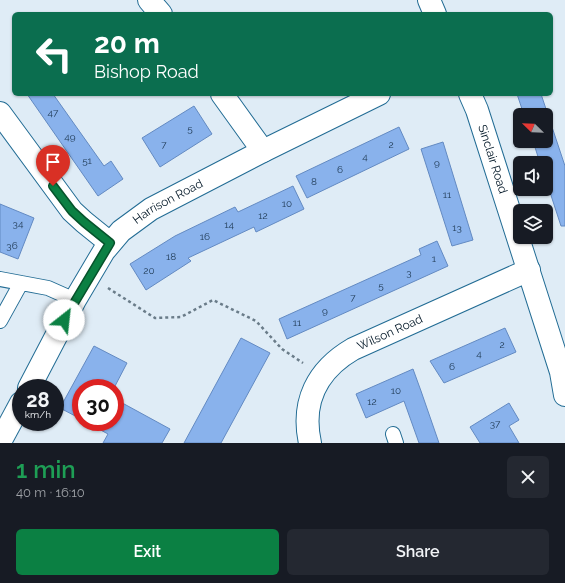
<!DOCTYPE html>
<meta charset="utf-8">
<style>
:root{--surface:#171b24;--page:#242831;--text:#f1f3f6;--muted:#9ea1a6;--accent:#0b8043}
body{margin:0;font-family:Raleway,sans-serif;background:var(--page);color:var(--text);height:100vh;display:flex;flex-direction:column;font-size:15px;white-space:nowrap}
*{box-sizing:border-box;margin:0}
p{font-size:13px;color:var(--muted)}
.icon{flex:none;width:22px;height:22px;fill:none;stroke:currentColor;stroke-width:2;stroke-linecap:round;stroke-linejoin:round}
.map{position:relative;height:443px;overflow:hidden}
.sheet{display:flex;flex-direction:column;background:var(--surface);flex:1}
.sheet>*{flex:none}
.hud{position:absolute;left:12px;top:12px;width:541px;height:84px;border-radius:6px;box-shadow:0 1px 3px #0004;background:#0b6e4f;color:#fff;overflow:hidden}
.needle{width:26px;rotate:293deg}
.fabs{position:absolute;left:513px;top:108px;display:grid;gap:8px}
.fabs a{display:grid;place-items:center;width:40px;height:40px;border-radius:6px;background:var(--surface);box-shadow:0 1px 3px #0004;font-size:20px}
.speed{position:absolute;left:12px;top:379px;display:flex;gap:8px;font-size:20px;font-weight:700;text-align:center}
.speed>*{display:grid;place-content:center;width:52px;height:52px;border-radius:50%;background:var(--surface);box-shadow:0 1px 3px #0004;line-height:1}
.speed small{font-size:10px;font-weight:400}
.speed .limit{border:6px solid #d22;background:#fff;color:#111}
.pin{position:absolute;display:grid;place-items:center;width:34px;height:34px;color:#fff;margin:-41px -17px;border-radius:50% 50% 50% 0;rotate:-45deg;box-shadow:0 0 4px #0007}
.pin .icon{rotate:45deg}
.me{position:absolute;width:44px;margin:-22px;rotate:29deg;stroke-linejoin:round;filter:drop-shadow(0 0 3px #0008)}
.turn{display:flex;align-items:center;gap:14px;height:84px;padding:0 16px;font-size:18px}
.turn .icon{width:52px;height:52px;stroke-width:2.5}
.turn b{display:block;font-size:28px;line-height:34px}
.round{display:grid;place-items:center;flex:none;width:42px;height:42px;border-radius:6px;background:var(--page)}
.overview{display:flex;align-items:center;justify-content:space-between;height:68px;padding:0 16px}
h1{font-size:24px;font-weight:600;line-height:30px;color:#1e9e55}
.action{display:flex;gap:8px;margin-top:auto;padding:8px 16px}
.action a{flex:1;height:46px;border-radius:6px;background:var(--accent);color:#fff;font-size:16px;font-weight:600;line-height:46px;text-align:center}
.action a+a{background:var(--page);color:var(--text)}
.map>svg:first-child{display:block}
.building{fill:#89b2ec;stroke:#638ac2}
.lines{fill:none;stroke-linecap:round;stroke-linejoin:round}
.service-casing{stroke:#226c94;stroke-width:16}
.minor-casing{stroke:#226c94;stroke-width:24}
.path{stroke:#6a7c89;stroke-width:2.5;stroke-dasharray:3 3;stroke-linecap:butt}
.service{stroke:#fff;stroke-width:14}
.minor{stroke:#fff;stroke-width:22}
.route-casing{stroke:#07532c;stroke-width:10}
.route{stroke:#0b8043;stroke-width:7}
.labels{text-anchor:middle;dominant-baseline:central;stroke-width:3;stroke-linejoin:round;paint-order:stroke}
.number-label{font-size:10px;fill:#223d58}
.street-label{font-size:12px;fill:#001626;stroke:#fff}
</style>
<div class="map">
<svg width="565" height="443" viewBox="0 0 565 443">
<rect width="100%" height="100%" fill="#dfecf6"/>
<path class="building" d="M 27,94 L 53,94 L 104,166 L 111,161 L 123,179 L 98,196 Z
M 517,94 L 541,94 L 565,166 L 565,226 L 561,226 L 546,180 L 546,163 L 540,163 L 533,141 L 546,141 L 546,115 L 524,115 Z
M 194,106 L 212,134 L 160,167 L 142,138 Z
M 399,127 L 409,149 L 307,198 L 296,176 Z
M 443,142 L 473,240 L 452,246 L 421,149 Z
M 293,186 L 304,209 L 256,232 L 254,227 L 188,258 L 191,261 L 146,290 L 130,264 L 175,236 L 235,207 L 238,212 Z
M 0,204 L 34,218 L 18,259 L 0,252 Z
M 437,241 L 448,266 L 287,339 L 279,319 L 421,255 L 419,249 Z
M 505,328 L 516,352 L 444,383 L 430,361 Z
M 241,338 L 270,353 L 221,443 L 184,443 Z
M 94,346 L 127,363 L 114,388 L 81,388 L 81,419 L 60,408 Z
M 413,369 L 421,391 L 439,443 L 419,443 L 404,401 L 366,418 L 356,394 Z
M 115,399 L 170,429 L 162,443 L 103,443 L 108,434 L 86,422 L 115,422 Z
M 509,403 L 519,420 L 509,426 L 519,443 L 480,443 L 470,427 Z"/>
<g class="lines">
<g class="service-casing">
<path id="service" d="M 0,279 L 48,288 L 75,300
M 0,321 L 21,283
M 393,434 L 396,443"/>
</g>
<g class="minor-casing">
<g id="minor">
<path d="M 149,0 L 161,14"/>
<path d="M 429,0 L 435,14"/>
<path d="M 222,94 L 263,151"/>
<path id="s1" d="M 470,94 L 477,110 L 561,372 L 565,395"/>
<path d="M 0,113 L 72,211 L 84,222 L 110,243"/>
<path id="s2" d="M 29,388 L 75,300 L 104,251 L 121,231 L 151,209 L 263,151 L 379,94"/>
<path d="M 0,442 L 21,403"/>
<path id="s3" d="M 310,443 C 301,402 317,370 353,349 L 529,270"/>
</g>
</g>
<path class="path" d="M 108,288 L 155,318 L 181,317 L 213,300 L 256,321 L 282,349 L 303,363"/>
<use href="#service" class="service"/>
<use href="#minor" class="minor"/>
</g>
<g class="lines">
<g class="route-casing">
<path id="route" d="M 53,186 L 72,211 L 84,222 L 110,243 L 64,320"/>
</g>
<use href="#route" class="route"/>
</g>
<g class="labels">
<g class="number-label">
<text x="53" y="112">47</text>
<text x="190" y="128">5</text>
<text x="70" y="136">49</text>
<text x="164" y="144">7</text>
<text x="391" y="144">2</text>
<text x="365" y="156">4</text>
<text x="87" y="160">51</text>
<text x="437" y="162">9</text>
<text x="340" y="169">6</text>
<text x="314" y="181">8</text>
<text x="447" y="194">11</text>
<text x="287" y="203">10</text>
<text x="263" y="215">12</text>
<text x="18" y="223">34</text>
<text x="229" y="224">14</text>
<text x="457" y="227">13</text>
<text x="205" y="236">16</text>
<text x="12" y="245">36</text>
<text x="171" y="256">18</text>
<text x="434" y="258">1</text>
<text x="149" y="270">20</text>
<text x="409" y="272">3</text>
<text x="381" y="285">5</text>
<text x="353" y="297">7</text>
<text x="325" y="310">9</text>
<text x="297" y="322">11</text>
<text x="502" y="344">2</text>
<text x="479" y="353">4</text>
<text x="452" y="366">6</text>
<text x="396" y="390">10</text>
<text x="372" y="401">12</text>
<text x="495" y="423">37</text>
</g>
<g class="street-label">
<text stroke="none"><textPath href="#s1" startOffset="69">Sinclair Road</textPath></text>
<text stroke="none"><textPath href="#s2" startOffset="238">Harrison Road</textPath></text>
<text stroke="none"><textPath href="#s3" startOffset="152">Wilson Road</textPath></text>
</g>
</g>
</svg>
<div class="fabs">
<a><svg class="needle" viewBox="-14 -14 28 28"><path d="M0-13l5 13h-10z" fill="#e53935"/><path d="M0 13l5-13h-10z" fill="#9ea1a6"/></svg></a>
<a><svg class="icon" aria-label="sound" viewBox="0 0 24 24"><path d="M4 9h4l5-4v14l-5-4H4zM17 9q2 3 0 6"/></svg></a>
<a><svg class="icon" aria-label="layers" viewBox="0 0 24 24"><path d="M12 4l9 5-9 5-9-5zM3 14l9 5 9-5"/></svg></a>
</div>
<div class="speed"><div>28<small>km/h</small></div><div class="limit">30</div></div>
<div class="pin" style="left:53px;top:186px;background:#d93025"><svg class="icon" aria-label="arrive" viewBox="0 0 24 24"><path d="M6 21V4h12l-3 4 3 4H6"/></svg></div>
<svg class="me" style="left:64px;top:320px" viewBox="-20 -20 40 40"><circle r="19" fill="#fff"/><path d="M0-13L10 11 0 6-10 11z" fill="#0b8043"/></svg>
<div class="hud">
<div class="turn"><svg class="icon" aria-label="left" viewBox="0 0 24 24"><path d="M17 20v-9H6M10 6l-5 5 5 5"/></svg><div><b>20 m</b>Bishop Road</div></div>
</div>
</div>
<section class="sheet">
<div class="overview"><div><h1>1 min</h1><p>40 m · 16:10</p></div><a class="round"><svg class="icon" aria-label="close" viewBox="0 0 24 24"><path d="M6 6l12 12M18 6L6 18"/></svg></a></div>
<div class="action"><a>Exit</a><a>Share</a></div>
</section>
